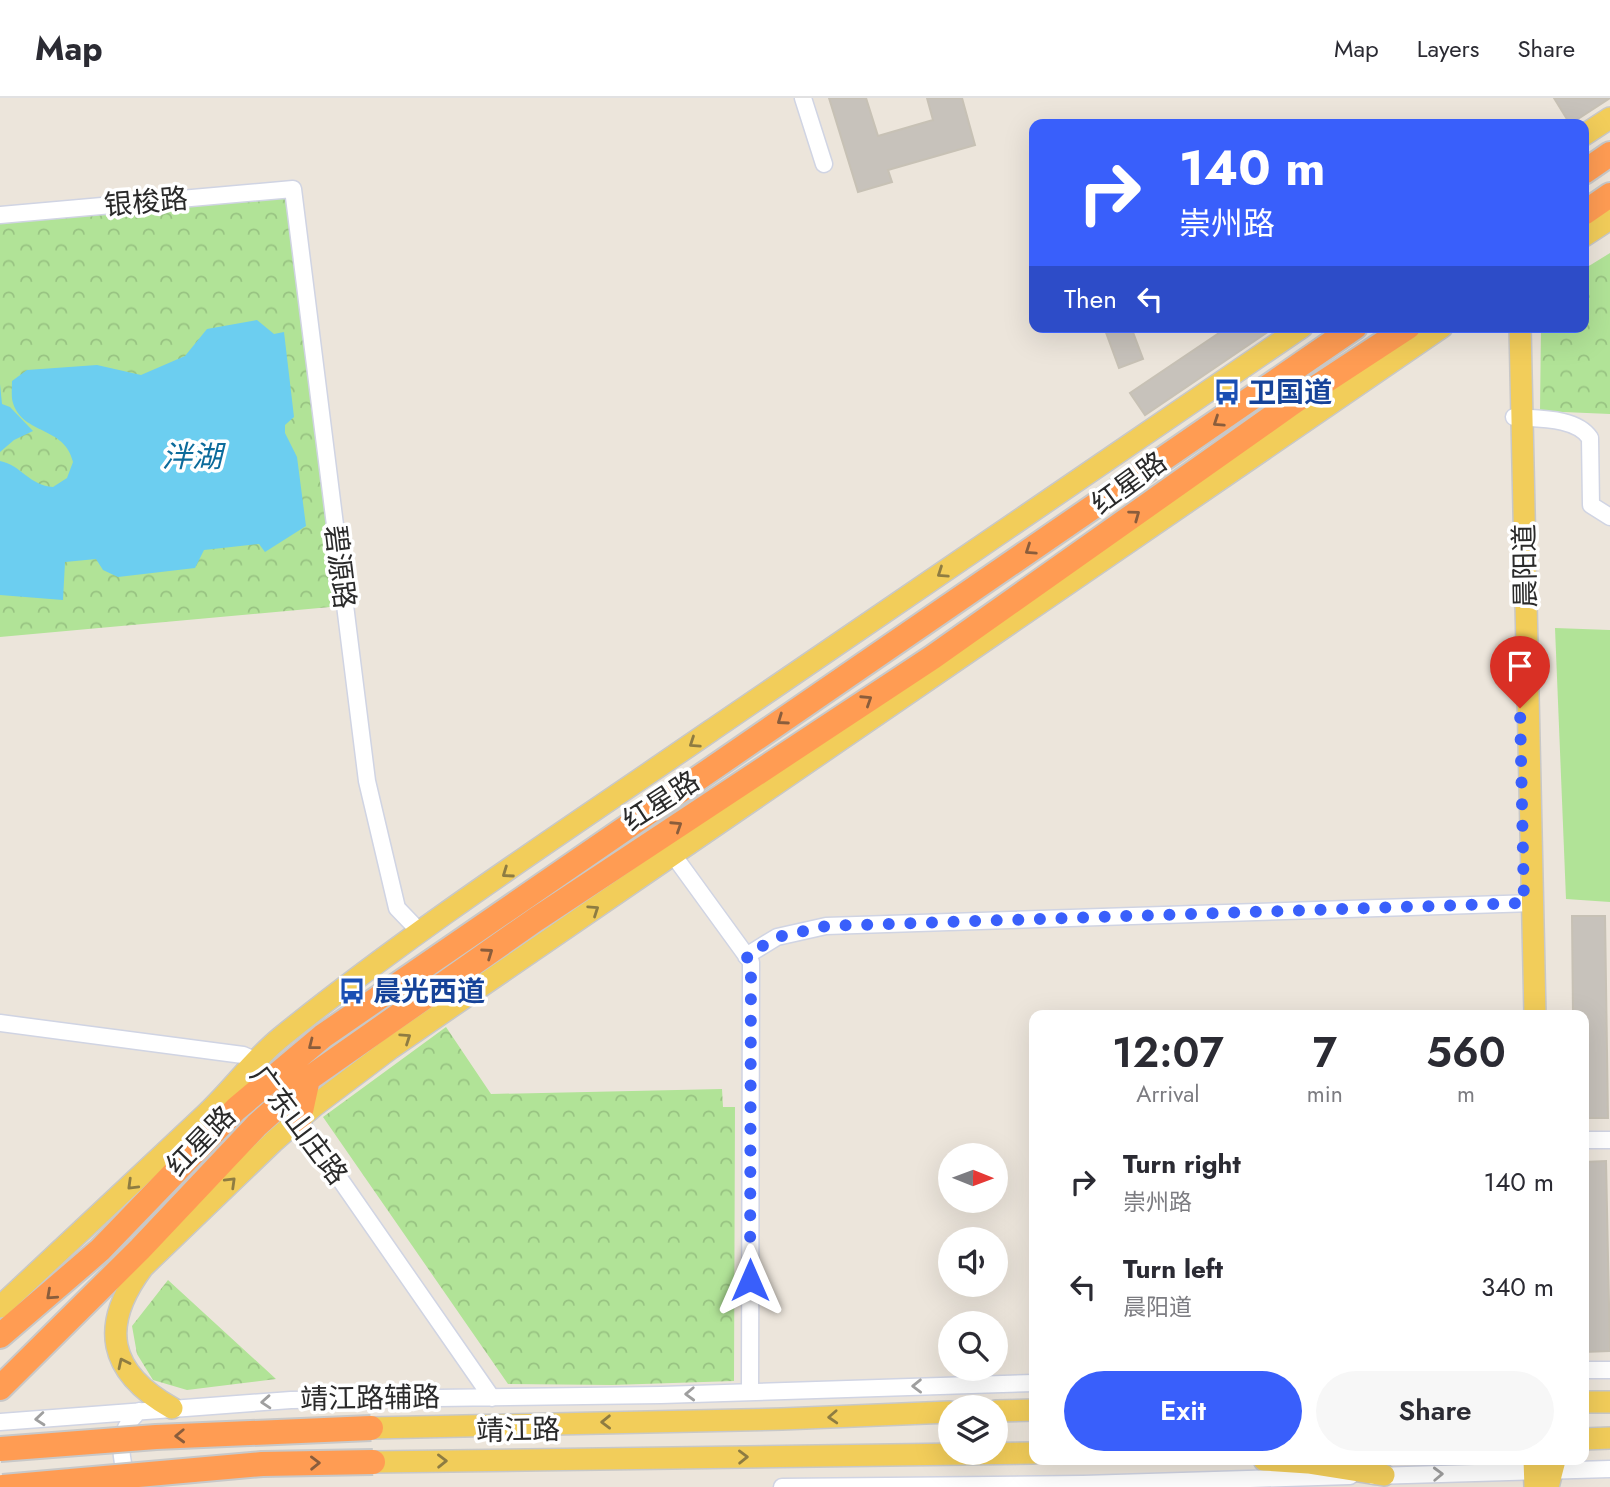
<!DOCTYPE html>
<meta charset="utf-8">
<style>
:root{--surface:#fff;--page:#f7f7f7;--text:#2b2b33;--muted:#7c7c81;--line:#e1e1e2;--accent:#395ffb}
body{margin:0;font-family:Jost,"Noto Sans SC",sans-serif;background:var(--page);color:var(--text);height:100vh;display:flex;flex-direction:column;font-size:26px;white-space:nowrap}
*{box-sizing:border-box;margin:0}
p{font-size:23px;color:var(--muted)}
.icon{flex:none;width:38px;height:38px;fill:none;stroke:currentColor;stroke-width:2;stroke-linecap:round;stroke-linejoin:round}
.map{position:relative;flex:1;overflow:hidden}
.side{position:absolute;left:1029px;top:912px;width:560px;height:455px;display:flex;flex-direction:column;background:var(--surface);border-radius:14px;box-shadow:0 7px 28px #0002}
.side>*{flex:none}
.guide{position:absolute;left:1029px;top:21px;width:560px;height:214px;border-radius:14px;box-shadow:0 7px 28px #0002;background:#395ffb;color:#fff;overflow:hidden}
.needle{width:46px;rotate:91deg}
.buttons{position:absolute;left:938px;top:1045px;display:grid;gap:14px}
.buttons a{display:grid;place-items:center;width:70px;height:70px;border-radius:50%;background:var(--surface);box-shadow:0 7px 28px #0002;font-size:35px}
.pin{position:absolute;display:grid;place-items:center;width:60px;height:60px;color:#fff;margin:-72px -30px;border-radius:50% 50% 50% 0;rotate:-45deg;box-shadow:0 0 7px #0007}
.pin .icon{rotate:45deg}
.me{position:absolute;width:77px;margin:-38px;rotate:0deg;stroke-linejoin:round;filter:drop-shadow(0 0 5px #0008)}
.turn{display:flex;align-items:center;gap:24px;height:147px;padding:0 35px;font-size:32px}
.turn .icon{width:91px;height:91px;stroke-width:2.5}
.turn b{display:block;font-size:49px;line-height:60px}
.then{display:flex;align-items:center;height:66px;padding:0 35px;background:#0003;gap:14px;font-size:26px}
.eta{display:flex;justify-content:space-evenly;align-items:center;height:119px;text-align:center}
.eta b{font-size:42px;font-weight:600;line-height:49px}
.cta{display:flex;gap:14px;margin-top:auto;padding:14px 35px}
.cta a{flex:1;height:80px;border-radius:42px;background:var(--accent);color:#fff;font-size:28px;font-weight:600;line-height:80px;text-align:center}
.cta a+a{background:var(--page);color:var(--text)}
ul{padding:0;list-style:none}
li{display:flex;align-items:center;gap:21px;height:105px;padding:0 35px}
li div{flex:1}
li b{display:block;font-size:26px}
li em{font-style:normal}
header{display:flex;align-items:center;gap:42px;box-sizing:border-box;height:98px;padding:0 35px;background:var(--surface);border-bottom:2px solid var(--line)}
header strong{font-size:33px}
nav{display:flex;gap:38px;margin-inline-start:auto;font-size:24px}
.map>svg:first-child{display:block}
.grass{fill:#b1e397}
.forest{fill:url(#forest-crowns)}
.water{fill:#6ccef0}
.building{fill:#c7c2bb;stroke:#c7c1b5;stroke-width:2}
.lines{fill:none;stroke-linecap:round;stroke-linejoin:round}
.minor-casing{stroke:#d0d4e3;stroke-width:19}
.major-casing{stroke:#c8c8c8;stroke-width:24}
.highway-casing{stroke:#c8c8c8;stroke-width:28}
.minor{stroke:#fff;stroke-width:16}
.major{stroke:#f2cd5a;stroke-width:21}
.highway{stroke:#ff9c53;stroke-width:24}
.highway-bridge-casing{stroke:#c8c8c8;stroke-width:28;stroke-linecap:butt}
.highway-bridge{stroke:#ff9c53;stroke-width:24}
.oneway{stroke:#8a5d3c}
.oneway2{stroke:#8e7c42}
.oneway3{stroke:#9f9f9f}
.route{stroke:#395ffb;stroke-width:12;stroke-dasharray:0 21.6}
.labels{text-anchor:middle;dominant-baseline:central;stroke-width:7;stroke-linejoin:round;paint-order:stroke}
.street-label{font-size:28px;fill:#2a2a2a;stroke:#fff}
.transit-label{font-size:28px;font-weight:bold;fill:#164399;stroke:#fff;text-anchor:start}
.water-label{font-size:30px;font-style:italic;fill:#0c6b9b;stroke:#fff}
</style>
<header>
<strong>Map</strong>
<nav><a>Map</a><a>Layers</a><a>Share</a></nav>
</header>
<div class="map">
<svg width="1610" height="1389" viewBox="0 0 1610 1389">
<defs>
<pattern id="forest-crowns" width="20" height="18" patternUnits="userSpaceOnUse" patternTransform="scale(1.75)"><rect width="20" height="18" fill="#b1e397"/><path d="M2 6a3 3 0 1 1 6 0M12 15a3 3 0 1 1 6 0" fill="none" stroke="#98c382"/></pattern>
</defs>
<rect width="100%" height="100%" fill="#ece5db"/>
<path class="grass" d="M 1555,530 L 1610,532 L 1610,804 L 1566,801 Z"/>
<path class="forest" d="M 289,96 L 341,508 L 0,539 L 0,122 Z
M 1610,155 L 1610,316 L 1540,313 L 1541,229 L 1584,229 L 1584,171 Z
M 446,929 L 491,996 L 722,991 L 723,1009 L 735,1009 L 734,1283 L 612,1287 L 508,1286 L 323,1019 Z
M 168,1182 L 276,1281 L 187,1292 L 153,1282 L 137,1256 L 132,1228 Z"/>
<path class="water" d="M 257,222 L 274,236 L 284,234 L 294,319 L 285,327 L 285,335 L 297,359 L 306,428 L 265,454 L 259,446 L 204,452 L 195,470 L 118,479 L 103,472 L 96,461 L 65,464 L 63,502 L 0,497 L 0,363 C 21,367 30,388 53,389 L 67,380 L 73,364 C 65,328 23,337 13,305 C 11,299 12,290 12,283 L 27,272 L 97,267 L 141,277 L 185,258 L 207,231 Z
M 0,286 L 2,306 L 10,309 L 33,333 L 14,342 L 0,354 Z"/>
<path class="building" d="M 829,0 L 866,0 L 878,38 L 933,22 L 927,0 L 962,0 L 975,47 L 888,72 L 892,84 L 858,94 Z
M 1554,0 L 1610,0 L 1570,26 Z
M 1104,229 L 1131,229 L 1143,261 L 1119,270 Z
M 1228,229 L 1275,229 L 1145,317 L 1130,295 Z
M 1572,818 L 1605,818 L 1608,1020 L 1584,1020 L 1584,917 L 1573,917 Z
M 1606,1063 L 1610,1253 L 1584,1254 L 1584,1064 Z"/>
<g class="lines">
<g class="minor-casing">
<path id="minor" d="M 803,0 L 824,66
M 0,117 L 293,91 L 367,683 L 397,810 L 421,835
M 1514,319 C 1537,321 1576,319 1590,340 L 1591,407 L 1610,419
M 674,758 L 751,864 L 750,1293
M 746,858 L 777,839 L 826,828 L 1532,805
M 0,925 L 243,957 L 255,962 L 262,972
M 294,1015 L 492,1300
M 1584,1042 L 1610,1042
M 1584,1272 L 1610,1272
M 0,1324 L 291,1302 L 661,1297 L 1034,1285
M 1373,1378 L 1610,1371
M 128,1387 C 120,1358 115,1335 139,1313
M 782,1389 L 1083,1386 L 1350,1378"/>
</g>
<g class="major-casing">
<path id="major" d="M 1584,37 L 1610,20
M 1584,138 L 1610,121
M 1520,229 L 1535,917
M 0,1209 L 204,1018 C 231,993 252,963 280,940 C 417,829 567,732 712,632 C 909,498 1106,364 1302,229
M 1584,1304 L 1610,1304
M 172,1310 C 108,1274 99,1228 143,1169 L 273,1044 L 314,1008 L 391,950 L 1442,229
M 996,1313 L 1034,1312
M 371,1330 L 782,1321 L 950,1314
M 1584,1341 L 1610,1340
M 1264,1362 L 1308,1365 L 1384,1377
M 1534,1362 L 1535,1389
M 373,1364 L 1034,1355
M 1548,1389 L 1555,1362"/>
</g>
<g class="highway-casing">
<path id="highway" d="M 1584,74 L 1610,56
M 1584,115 L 1610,97
M 299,1022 L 308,981
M 0,1238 L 100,1152 L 236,1011 L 323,938 L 1355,229
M 0,1290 L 140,1151 L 257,1027 L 308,981 L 535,822 L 933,559 L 1295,303 L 1408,229"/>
</g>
<use href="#minor" class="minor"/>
<use href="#major" class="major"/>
<use href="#highway" class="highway"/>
<g class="highway-bridge-casing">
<path id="highway-bridge" d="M 0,1351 L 156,1339 L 371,1330
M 3,1389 L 262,1366 L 373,1364"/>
</g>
<use href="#highway-bridge" class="highway-bridge"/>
</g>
<defs><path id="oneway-chevron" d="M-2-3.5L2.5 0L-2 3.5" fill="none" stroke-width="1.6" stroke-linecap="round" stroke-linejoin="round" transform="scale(1.75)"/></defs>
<g class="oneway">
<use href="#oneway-chevron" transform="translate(1218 324) rotate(146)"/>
<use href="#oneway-chevron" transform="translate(1135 417) rotate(-36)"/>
<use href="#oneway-chevron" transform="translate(1030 452) rotate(146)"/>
<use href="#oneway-chevron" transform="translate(867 602) rotate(-33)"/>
<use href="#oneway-chevron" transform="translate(782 622) rotate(145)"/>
<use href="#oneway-chevron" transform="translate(677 728) rotate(-33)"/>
<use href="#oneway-chevron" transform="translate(488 855) rotate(-35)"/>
<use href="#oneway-chevron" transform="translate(313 947) rotate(142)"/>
<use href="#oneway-chevron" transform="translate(51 1197) rotate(138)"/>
<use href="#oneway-chevron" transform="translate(180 1338) rotate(178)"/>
<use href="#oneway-chevron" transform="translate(315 1365) rotate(-1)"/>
</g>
<g class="oneway2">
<use href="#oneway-chevron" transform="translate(942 475) rotate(146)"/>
<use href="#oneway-chevron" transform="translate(694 645) rotate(146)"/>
<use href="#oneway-chevron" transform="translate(507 775) rotate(145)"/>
<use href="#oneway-chevron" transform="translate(594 812) rotate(-34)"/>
<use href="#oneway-chevron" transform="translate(406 940) rotate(-34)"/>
<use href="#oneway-chevron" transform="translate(231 1084) rotate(-44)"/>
<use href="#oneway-chevron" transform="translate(132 1087) rotate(136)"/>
<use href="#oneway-chevron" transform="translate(123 1265) rotate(-116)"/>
<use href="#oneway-chevron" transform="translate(833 1319) rotate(177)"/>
<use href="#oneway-chevron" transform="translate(606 1324) rotate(179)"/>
<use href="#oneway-chevron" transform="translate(743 1359) rotate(-1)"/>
<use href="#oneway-chevron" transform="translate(442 1363) rotate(-1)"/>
</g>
<g class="oneway3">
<use href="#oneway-chevron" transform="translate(917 1288) rotate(179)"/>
<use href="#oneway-chevron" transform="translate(690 1296) rotate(178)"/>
<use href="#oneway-chevron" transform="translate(266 1304) rotate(176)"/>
<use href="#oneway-chevron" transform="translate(40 1321) rotate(175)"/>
<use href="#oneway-chevron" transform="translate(1438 1376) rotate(-2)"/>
</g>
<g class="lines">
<path class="route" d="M 750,1182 L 751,864 L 746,858 L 777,839 L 826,828 L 1524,805 L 1520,610"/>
</g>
<defs>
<g id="bus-bare" transform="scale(2.1)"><path d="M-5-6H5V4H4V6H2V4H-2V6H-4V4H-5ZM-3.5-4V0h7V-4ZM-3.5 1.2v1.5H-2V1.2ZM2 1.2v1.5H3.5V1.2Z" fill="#1a4fb4" stroke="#fff" stroke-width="2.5" paint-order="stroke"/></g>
</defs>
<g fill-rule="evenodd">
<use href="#bus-bare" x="1227" y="294"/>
<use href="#bus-bare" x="352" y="893"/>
</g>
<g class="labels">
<g class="street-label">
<text transform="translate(146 104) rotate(-5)">银梭路</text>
<text transform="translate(1129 385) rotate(-36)">红星路</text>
<text transform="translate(1525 468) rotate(-91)">晨阳道</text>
<text transform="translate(340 469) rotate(83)">碧源路</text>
<text transform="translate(661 703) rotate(-33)">红星路</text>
<text transform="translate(299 1027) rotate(53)">广东山庄路</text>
<text transform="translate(201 1043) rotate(-46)">红星路</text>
<text transform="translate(370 1300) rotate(-1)">靖江路辅路</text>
<text transform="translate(518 1332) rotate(-1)">靖江路</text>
</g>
<g class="transit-label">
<text x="1248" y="294">卫国道</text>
<text x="373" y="893">晨光西道</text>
</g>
<g class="water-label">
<text x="192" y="358">泮湖</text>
</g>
</g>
</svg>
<div class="buttons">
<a><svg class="needle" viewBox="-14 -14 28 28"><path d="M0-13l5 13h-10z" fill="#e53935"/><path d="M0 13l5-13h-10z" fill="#7c7c81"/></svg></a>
<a><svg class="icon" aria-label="sound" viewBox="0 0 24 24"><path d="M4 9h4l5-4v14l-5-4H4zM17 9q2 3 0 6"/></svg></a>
<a><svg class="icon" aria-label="search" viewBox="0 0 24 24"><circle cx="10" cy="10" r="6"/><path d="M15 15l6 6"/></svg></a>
<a><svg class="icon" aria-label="layers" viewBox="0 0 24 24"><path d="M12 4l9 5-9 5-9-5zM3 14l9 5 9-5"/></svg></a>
</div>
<div class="pin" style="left:1520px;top:610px;background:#d93025"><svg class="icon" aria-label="arrive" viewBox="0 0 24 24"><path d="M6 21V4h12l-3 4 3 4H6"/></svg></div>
<svg class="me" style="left:750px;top:1182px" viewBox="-20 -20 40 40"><path d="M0-17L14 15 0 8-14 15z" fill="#395ffb" stroke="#fff" stroke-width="4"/></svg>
<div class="guide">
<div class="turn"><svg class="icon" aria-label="right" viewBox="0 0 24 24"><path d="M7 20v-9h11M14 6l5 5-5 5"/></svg><div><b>140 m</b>崇州路</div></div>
<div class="then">Then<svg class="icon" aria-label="left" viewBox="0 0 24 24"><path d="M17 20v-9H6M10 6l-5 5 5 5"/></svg></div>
</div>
<section class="side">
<div class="eta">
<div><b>12:07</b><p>Arrival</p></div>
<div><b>7</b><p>min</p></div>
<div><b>560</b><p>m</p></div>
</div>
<ul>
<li><svg class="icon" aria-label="right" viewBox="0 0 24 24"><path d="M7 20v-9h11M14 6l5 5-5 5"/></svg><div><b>Turn right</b><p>崇州路</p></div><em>140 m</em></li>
<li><svg class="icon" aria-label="left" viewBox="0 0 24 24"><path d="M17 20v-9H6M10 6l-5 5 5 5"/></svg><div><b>Turn left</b><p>晨阳道</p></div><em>340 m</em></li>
</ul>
<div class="cta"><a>Exit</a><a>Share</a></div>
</section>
</div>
